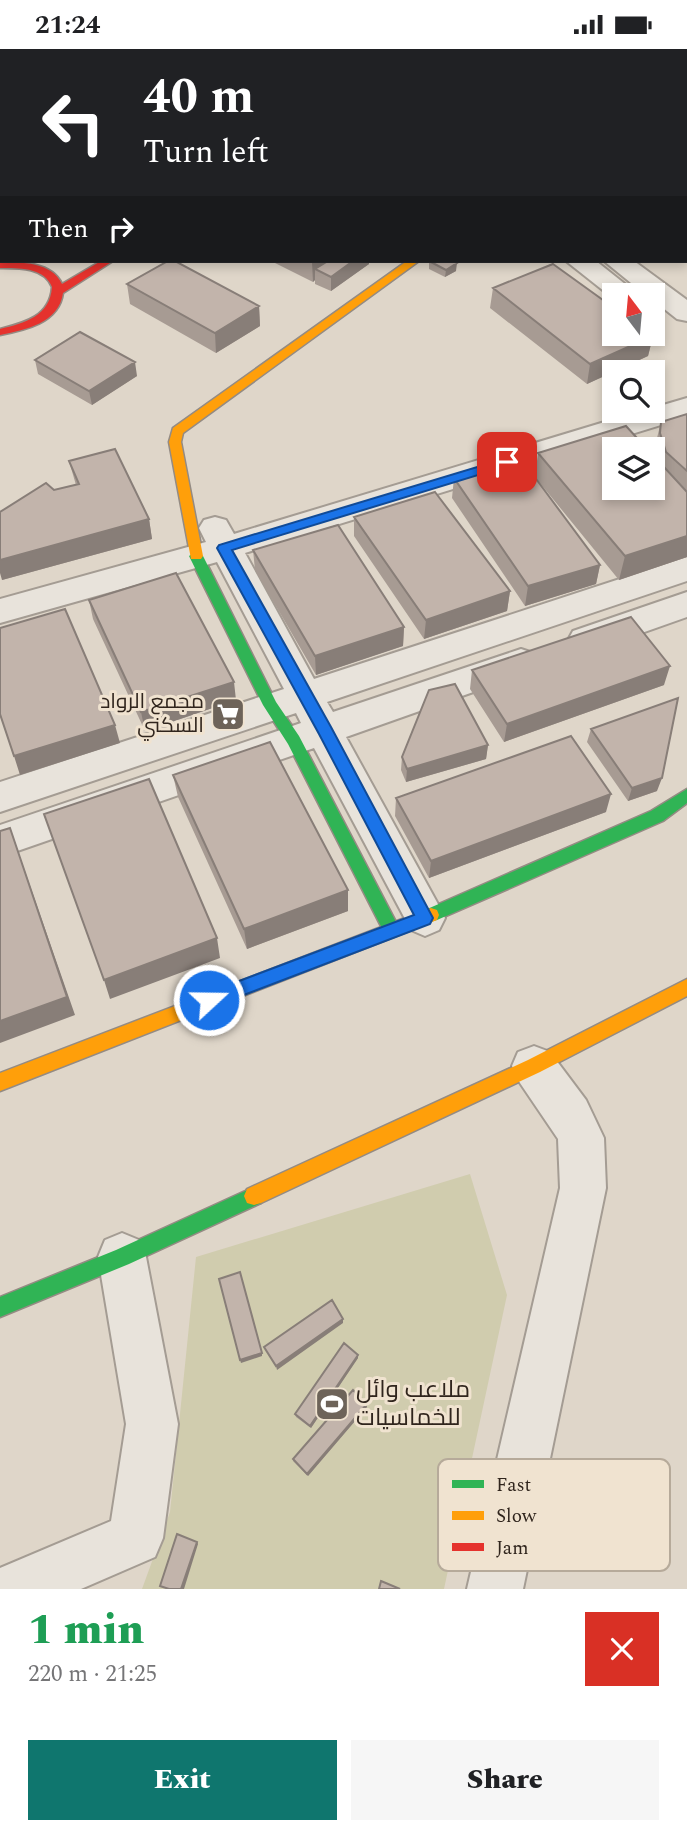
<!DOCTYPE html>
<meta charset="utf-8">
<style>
:root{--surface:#fff;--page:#f6f6f6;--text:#202124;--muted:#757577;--accent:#0f766e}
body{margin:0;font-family:Spectral,Cairo,serif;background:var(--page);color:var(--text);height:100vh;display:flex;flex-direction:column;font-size:26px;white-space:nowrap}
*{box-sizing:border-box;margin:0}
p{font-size:23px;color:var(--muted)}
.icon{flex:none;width:38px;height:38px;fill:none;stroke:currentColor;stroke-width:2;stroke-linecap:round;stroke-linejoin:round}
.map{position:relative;height:1540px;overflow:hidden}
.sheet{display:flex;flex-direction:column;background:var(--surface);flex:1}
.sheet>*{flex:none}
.guide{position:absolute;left:0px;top:0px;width:688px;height:214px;box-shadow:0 4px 10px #0003;background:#202124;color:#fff;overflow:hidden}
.needle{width:46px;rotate:344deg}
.buttons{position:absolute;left:602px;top:234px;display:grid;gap:14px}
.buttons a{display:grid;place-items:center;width:63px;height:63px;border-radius:0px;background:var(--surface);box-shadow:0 4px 10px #0003;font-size:35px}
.pin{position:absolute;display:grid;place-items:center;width:60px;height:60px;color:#fff;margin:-30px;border-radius:14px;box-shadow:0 4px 10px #0006}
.me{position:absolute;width:77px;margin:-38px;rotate:69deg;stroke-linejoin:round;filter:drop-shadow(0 0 5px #0008)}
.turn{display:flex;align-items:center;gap:24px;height:147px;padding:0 28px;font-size:32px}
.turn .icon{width:91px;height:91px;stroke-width:2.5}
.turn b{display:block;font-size:49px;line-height:60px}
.then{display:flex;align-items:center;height:66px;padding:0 28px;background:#0003;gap:14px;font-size:26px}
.round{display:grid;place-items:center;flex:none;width:74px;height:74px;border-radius:0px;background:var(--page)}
.head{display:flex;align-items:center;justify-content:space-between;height:119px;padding:0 28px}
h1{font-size:42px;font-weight:800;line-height:52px;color:#1e9e55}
.cta{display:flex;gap:14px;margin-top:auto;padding:14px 28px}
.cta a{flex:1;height:80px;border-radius:0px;background:var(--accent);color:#fff;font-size:28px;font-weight:800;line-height:80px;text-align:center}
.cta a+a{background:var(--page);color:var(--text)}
.status{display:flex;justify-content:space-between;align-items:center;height:49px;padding:0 35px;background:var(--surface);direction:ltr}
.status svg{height:19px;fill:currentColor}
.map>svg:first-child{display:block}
.green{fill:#d0ccae}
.cemetery{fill:#cac6ac}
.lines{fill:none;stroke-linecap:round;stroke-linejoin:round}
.street-casing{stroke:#a49c93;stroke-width:4}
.fast-casing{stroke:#948b83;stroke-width:3}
.slow-casing{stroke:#948b83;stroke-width:3}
.jam-casing{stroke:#948b83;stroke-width:3}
.street{fill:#e8e3db;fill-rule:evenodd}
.fast{fill:#30b455;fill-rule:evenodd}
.slow{fill:#ff9f0a;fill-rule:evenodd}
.jam{fill:#e5322d;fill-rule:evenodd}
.wall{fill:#a79b93}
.shaded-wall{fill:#887e78}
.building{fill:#c2b4ab;stroke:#887e78;stroke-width:2}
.route{fill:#1a73e8;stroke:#114b97;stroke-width:2}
.labels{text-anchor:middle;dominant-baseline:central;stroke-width:6;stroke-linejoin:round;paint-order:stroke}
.poi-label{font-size:21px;fill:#30251d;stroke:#f0e3d0;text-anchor:end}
.near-poi-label{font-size:24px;fill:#30251d;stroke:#f0e3d0;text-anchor:start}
.key{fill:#f0e3d0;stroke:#b6aa9a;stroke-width:2}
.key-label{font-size:19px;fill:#30251d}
</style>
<div class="status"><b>21:24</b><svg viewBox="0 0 49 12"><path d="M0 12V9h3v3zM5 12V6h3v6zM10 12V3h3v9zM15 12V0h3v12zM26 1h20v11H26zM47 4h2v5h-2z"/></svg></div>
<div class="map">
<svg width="687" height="1540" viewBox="0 0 687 1540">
<rect width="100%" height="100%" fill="#dfd6c9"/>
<path class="green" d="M 470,1125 L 507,1246 L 444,1540 L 142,1540 L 170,1463 L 196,1208 Z"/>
<path class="cemetery" d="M 49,0 L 379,0 L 48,2 Z"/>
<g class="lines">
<g class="street-casing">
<path id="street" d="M 687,11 L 687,25 L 686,26 L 686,12 Z
M 566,212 L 596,212 L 640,247 L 614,247 L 614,250 Z
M 604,212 L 634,212 L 687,251 L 687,272 L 677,270 L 653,251 L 653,247 L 647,247 Z
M 687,349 L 687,368 L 245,504 L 314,630 L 687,508 L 687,532 L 327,653 L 333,663 L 521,600 L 533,604 L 539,613 L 533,622 L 346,688 L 439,857 L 445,869 L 439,881 L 425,887 L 411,881 L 314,699 L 0,808 L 0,776 L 301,674 L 296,664 L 0,763 L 0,733 L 284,640 L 217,513 L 0,574 L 0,550 L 206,493 L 199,479 L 204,471 L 215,468 L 226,471 L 234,485 L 641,362 L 653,362 L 653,359 Z
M 687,543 L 687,568 L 585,604 L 573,600 L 568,591 L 573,582 Z
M 534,997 L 550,1003 L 586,1051 L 604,1089 L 606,1139 L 523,1540 L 467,1540 L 560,1139 L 558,1090 L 518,1031 L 512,1017 L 518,1003 Z
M 122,1184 L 139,1191 L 146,1208 L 178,1375 L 163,1489 L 155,1508 L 81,1540 L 0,1540 L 0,1519 L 111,1472 L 126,1375 L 98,1208 L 105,1191 Z"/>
</g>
<g class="fast-casing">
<path id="fast" d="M 0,182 L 2,182 L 0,189 Z
M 196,502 L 203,507 L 276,653 L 299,687 L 397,875 L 399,880 L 397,885 L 391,887 L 385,885 L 288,695 L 263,656 L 189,507 Z
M 687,740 L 687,754 L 663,772 L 437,871 L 431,873 L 425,871 L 423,866 L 425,861 L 651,762 Z
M 254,1138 L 261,1140 L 264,1147 L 261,1154 L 129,1215 L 0,1268 L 0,1248 L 116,1201 Z"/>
</g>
<g class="slow-casing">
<path id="slow" d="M 407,212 L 419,212 L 183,384 L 181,393 L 203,507 L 201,510 L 191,510 L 169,393 L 173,379 Z
M 431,859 L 437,861 L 439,866 L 437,871 L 0,1042 L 0,1024 Z
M 687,930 L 687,947 L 540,1023 L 261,1154 L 254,1156 L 247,1154 L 244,1147 L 247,1140 L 528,1011 Z"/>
</g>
<g class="jam-casing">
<path id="jam" d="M 452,0 L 462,0 L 451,2 Z
M 101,212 L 113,212 L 63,244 C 59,274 25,281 0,286 L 0,280 C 25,274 50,267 52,238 C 44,218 18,219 0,219 L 0,213 C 21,213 52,213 62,235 Z"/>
</g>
<use href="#street" class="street"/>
<use href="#fast" class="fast"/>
<use href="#slow" class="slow"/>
<use href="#jam" class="jam"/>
</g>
<path class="wall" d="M 536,0 L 597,0 L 595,2 L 536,2 Z
M 686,143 L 687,143 L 687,195 L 686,195 Z
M 271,212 L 369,212 L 369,215 L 331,242 L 315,235 L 315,231 L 313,233 Z
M 429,212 L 456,222 L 445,228 L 429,220 Z
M 127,235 L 259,257 L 260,277 L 216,304 L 130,255 Z
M 493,239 L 653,287 L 648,307 L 587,335 L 490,259 Z
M 35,311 L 137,327 L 92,356 L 38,325 Z
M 687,365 L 687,508 L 619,531 L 535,428 L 538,404 L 656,409 L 655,404 L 656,393 L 661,373 Z
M 69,412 L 149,470 L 152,490 L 2,531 L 54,441 L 76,436 Z
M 454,429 L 600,516 L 596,535 L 525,557 L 452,449 Z
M 354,468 L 510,542 L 507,562 L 424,590 L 354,487 Z
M 253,501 L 404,578 L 403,597 L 316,626 L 255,521 Z
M 89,551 L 236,651 L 145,682 L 93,570 Z
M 472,621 L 664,636 L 504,693 L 470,640 Z
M 591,680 L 657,742 L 628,752 L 587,693 Z
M 488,696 L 486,710 L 406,733 L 401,721 L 402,708 Z
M 173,726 L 348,841 L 348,862 L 247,900 L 178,748 Z
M 396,749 L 606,763 L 429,829 L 395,767 Z
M 358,1306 L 358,1309 L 311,1379 L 296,1368 L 295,1365 Z
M 367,1358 L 308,1427 L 293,1412 L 293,1410 Z"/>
<path class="shaded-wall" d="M 579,0 L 597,0 L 595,2 L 576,2 Z
M 314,212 L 346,212 L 315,220 L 315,231 L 313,233 L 312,213 Z
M 353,212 L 369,212 L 369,215 L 331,242 L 331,228 Z
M 457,214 L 456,222 L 445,228 L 446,221 Z
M 259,257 L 260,277 L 216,304 L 215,284 Z
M 653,287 L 648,307 L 587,335 L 590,315 Z
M 135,313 L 137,327 L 92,356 L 89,342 Z
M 149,470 L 152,490 L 2,531 L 0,524 L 0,511 Z
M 687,487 L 687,508 L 619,531 L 625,507 Z
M 600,516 L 596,535 L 525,557 L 528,537 Z
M 510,542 L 507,562 L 424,590 L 426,571 Z
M 404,578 L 403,597 L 316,626 L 315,607 Z
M 670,617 L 664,636 L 504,693 L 507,675 Z
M 234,633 L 236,651 L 145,682 L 141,663 Z
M 115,676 L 120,694 L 20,726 L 14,707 Z
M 488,696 L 486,710 L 406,733 L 407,720 Z
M 662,729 L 657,742 L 628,752 L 632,739 Z
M 611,745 L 606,763 L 429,829 L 431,812 Z
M 10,779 L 75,966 L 0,994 L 0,972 Z
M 348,841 L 348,862 L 247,900 L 244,880 Z
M 217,889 L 220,909 L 110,950 L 104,931 Z
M 343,1270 L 343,1274 L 277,1321 L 276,1317 Z
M 262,1304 L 262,1307 L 241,1314 L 240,1311 Z
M 358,1306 L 358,1309 L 311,1379 L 310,1377 Z
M 367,1355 L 367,1358 L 308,1427 L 307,1425 Z
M 197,1493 L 198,1495 L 184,1540 L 181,1540 Z"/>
<path class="building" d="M 564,0 L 579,0 L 576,2 L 568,2 Z
M 686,143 L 687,143 L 687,174 L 686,174 Z
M 168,212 L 175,212 L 259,257 L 215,284 L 127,235 Z
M 328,212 L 353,212 L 331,228 L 315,220 Z
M 429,212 L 452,212 L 457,214 L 446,221 Z
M 553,215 L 614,259 L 614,285 L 650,285 L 653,287 L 590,315 L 493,239 Z
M 80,283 L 135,313 L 89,342 L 35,311 Z
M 687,365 L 687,422 L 666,403 L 660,384 L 661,373 Z
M 626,377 L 648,401 L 614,401 L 614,439 L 653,439 L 653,406 L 687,443 L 687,487 L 625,507 L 538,404 Z
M 115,400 L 149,470 L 0,511 L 0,463 L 46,434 L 54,441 L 79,435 L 69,412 Z
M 522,411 L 600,516 L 528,537 L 454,429 Z
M 435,443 L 510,542 L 426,571 L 354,468 Z
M 338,476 L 404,578 L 315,607 L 253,501 Z
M 176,524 L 234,633 L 141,663 L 89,551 Z
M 65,560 L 115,676 L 14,707 L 0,665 L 0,579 Z
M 631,568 L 670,617 L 507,675 L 472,621 Z
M 455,635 L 488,696 L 407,720 L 402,708 L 429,641 Z
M 678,649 L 662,729 L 632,739 L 591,680 Z
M 571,687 L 611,745 L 431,812 L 396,749 Z
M 270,693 L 348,841 L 244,880 L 173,726 Z
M 149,730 L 217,889 L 104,931 L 44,765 Z
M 10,779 L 67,948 L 0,972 L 0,782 Z
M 240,1223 L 262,1304 L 240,1311 L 219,1230 Z
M 332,1251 L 343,1270 L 276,1317 L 264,1298 Z
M 344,1294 L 358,1306 L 310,1377 L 295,1365 Z
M 353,1341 L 367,1355 L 307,1425 L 293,1410 Z
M 177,1485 L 197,1493 L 181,1540 L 169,1540 L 160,1537 Z
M 381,1532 L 400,1540 L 379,1540 Z"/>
<path class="route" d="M 507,409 L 511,410 L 511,416 L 232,501 L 331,678 L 433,869 L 430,875 L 215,957 L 209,959 L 202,957 L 200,951 L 202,946 L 414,866 L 319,685 L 217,499 L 219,496 Z"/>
<defs>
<g id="supermarket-square" transform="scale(1.75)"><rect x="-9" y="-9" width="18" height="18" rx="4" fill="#6d6359" stroke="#f0e3d0"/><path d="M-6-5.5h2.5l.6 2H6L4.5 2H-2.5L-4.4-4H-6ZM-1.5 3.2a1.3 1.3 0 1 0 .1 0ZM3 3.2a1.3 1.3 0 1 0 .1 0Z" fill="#fff"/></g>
<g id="stadium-square" transform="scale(1.75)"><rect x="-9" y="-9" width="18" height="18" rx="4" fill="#6d6359" stroke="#f0e3d0"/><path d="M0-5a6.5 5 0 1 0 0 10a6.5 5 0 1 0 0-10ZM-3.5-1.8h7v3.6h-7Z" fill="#fff"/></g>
</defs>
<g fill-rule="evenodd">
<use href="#supermarket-square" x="228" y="665"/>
<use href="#stadium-square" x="332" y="1355"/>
</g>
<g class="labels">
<g class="poi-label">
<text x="204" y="653">مجمع الرواد<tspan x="204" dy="24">السكني</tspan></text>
</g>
<g class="near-poi-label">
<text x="356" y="1341">ملاعب وائل<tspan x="356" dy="28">للخماسيات</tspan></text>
</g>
</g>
<rect x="438" y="1410" width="232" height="112" rx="10" class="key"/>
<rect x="452" y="1431" width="32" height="8" fill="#30b455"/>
<rect x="452" y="1462" width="32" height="9" fill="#ff9f0a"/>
<rect x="452" y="1494" width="32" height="8" fill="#e5322d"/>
<g class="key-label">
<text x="496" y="1442">Fast</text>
<text x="496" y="1473">Slow</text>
<text x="496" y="1505">Jam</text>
</g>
</svg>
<div class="buttons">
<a><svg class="needle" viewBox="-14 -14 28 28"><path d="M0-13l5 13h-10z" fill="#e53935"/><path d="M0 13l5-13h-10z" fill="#757577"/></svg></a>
<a><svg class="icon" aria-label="search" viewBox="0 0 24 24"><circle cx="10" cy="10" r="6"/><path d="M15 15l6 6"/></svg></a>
<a><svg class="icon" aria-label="layers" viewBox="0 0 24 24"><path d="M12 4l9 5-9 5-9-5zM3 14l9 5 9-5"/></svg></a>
</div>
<div class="pin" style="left:507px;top:413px;background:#d93025"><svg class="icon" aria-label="arrive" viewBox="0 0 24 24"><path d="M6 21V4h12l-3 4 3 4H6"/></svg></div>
<svg class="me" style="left:209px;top:951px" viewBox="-20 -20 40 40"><circle r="17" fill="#1a73e8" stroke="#fff" stroke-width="3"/><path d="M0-11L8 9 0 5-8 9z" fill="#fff"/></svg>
<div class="guide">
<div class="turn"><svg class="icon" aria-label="left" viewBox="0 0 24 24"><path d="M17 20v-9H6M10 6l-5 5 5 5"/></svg><div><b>40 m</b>Turn left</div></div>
<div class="then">Then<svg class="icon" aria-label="right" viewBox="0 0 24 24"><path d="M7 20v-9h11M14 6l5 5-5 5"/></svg></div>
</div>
</div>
<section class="sheet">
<div class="head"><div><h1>1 min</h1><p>220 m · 21:25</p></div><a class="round" style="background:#d93025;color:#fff"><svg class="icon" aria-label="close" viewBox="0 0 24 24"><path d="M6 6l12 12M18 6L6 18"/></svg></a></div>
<div class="cta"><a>Exit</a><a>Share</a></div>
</section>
